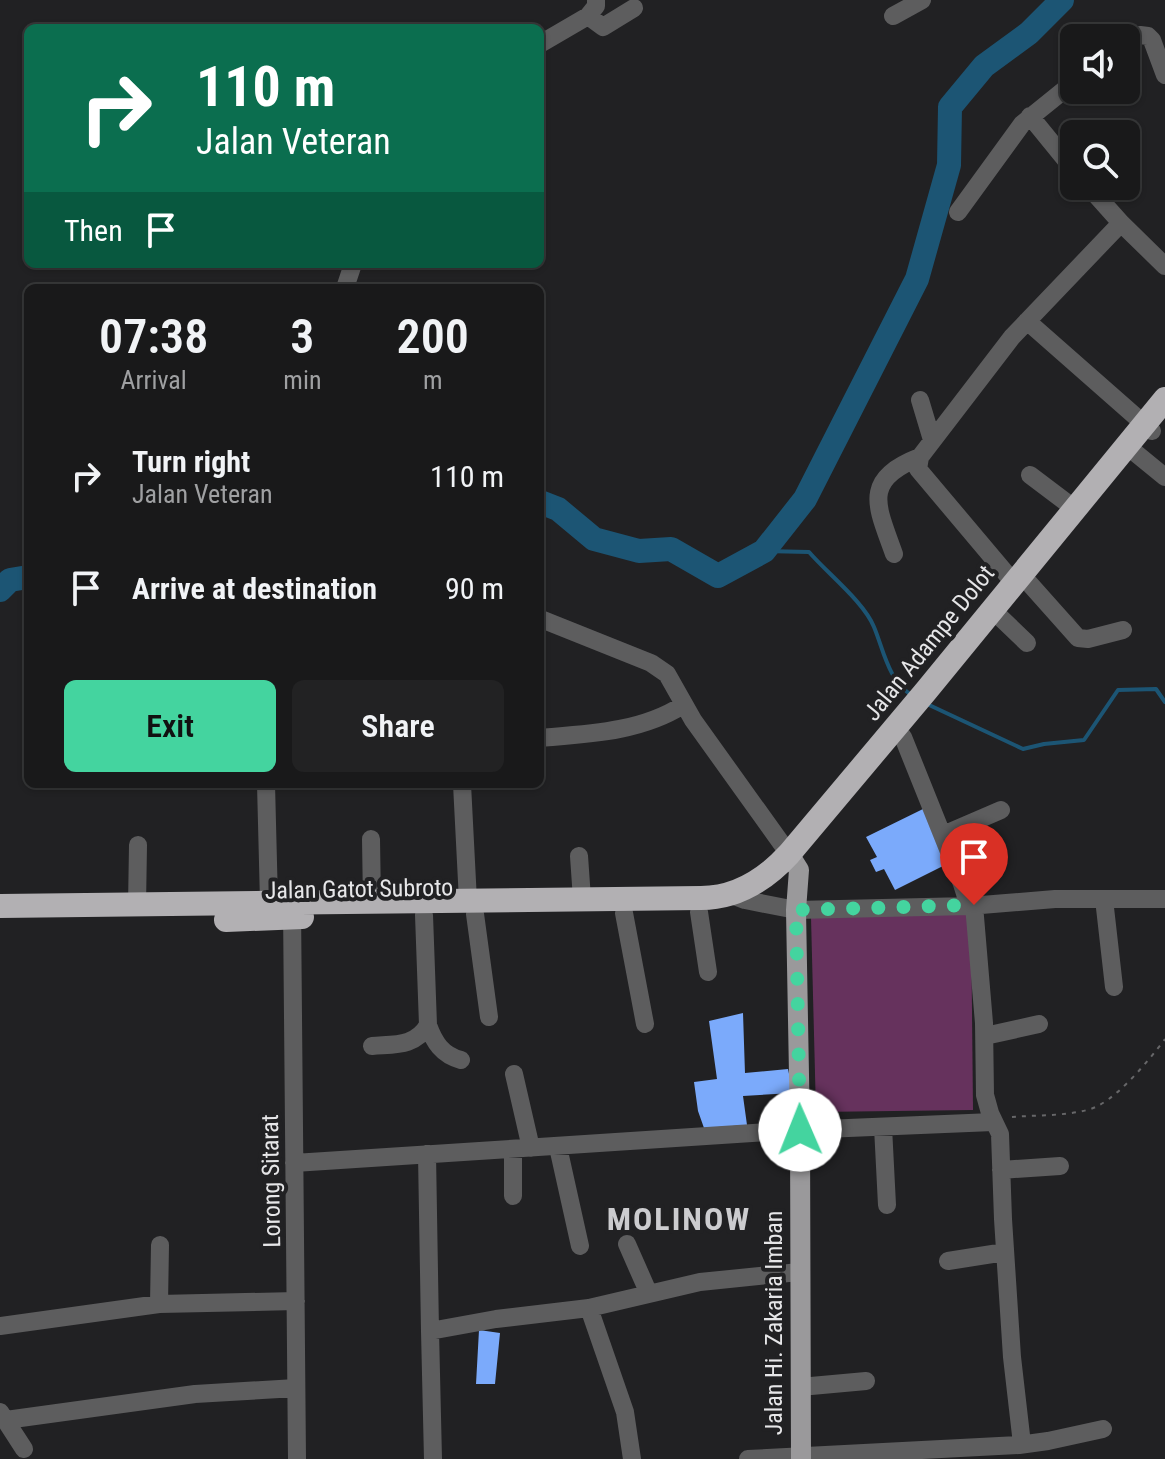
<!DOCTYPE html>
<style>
:root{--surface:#19191a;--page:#222223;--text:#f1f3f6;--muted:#9fa0a2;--line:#373839;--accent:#44d49f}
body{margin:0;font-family:"Roboto Condensed",sans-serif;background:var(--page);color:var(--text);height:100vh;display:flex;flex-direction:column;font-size:30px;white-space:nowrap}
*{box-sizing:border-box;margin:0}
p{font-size:26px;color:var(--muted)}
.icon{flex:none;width:44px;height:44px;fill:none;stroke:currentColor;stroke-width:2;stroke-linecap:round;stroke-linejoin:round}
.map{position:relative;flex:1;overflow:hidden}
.panel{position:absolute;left:24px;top:284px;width:520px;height:504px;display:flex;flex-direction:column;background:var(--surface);border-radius:12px;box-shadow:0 2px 6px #0004,0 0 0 2px var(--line)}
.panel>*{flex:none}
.top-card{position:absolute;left:24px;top:24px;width:520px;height:244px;border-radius:12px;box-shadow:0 2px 6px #0004,0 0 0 2px var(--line);background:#0b6e4f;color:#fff;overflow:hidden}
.tools{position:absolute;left:1060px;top:24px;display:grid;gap:16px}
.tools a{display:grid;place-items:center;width:80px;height:80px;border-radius:12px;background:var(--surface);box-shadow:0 2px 6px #0004,0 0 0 2px var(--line);font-size:40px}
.pin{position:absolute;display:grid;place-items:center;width:68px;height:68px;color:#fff;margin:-82px -34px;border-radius:50% 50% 50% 0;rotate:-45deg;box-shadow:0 0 8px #0007}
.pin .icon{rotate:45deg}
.me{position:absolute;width:88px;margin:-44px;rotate:359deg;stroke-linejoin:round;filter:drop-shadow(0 0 6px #0008)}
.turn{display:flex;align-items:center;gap:28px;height:168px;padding:0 40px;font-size:36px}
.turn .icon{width:104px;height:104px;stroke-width:2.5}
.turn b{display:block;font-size:56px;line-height:68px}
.then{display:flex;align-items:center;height:76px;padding:0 40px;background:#0003;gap:16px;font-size:30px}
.eta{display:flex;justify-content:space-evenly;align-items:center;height:136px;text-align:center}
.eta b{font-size:48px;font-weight:600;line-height:56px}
.primary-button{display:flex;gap:16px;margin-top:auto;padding:16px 40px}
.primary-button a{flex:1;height:92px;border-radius:12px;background:var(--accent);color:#111;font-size:32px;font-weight:600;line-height:92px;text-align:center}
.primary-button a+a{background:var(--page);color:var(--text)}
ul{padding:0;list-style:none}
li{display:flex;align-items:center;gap:24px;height:112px;padding:0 40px}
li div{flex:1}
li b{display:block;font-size:30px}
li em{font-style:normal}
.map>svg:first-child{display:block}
.green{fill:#66325d}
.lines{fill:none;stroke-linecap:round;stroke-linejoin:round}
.stream{stroke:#1c5574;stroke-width:4}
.river{stroke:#1c5574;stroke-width:24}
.building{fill:#7baafb}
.path{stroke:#676769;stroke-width:2;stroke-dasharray:4 6;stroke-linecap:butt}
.minor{stroke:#5d5d5e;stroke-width:18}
.major{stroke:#9a999b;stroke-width:20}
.highway{stroke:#b2b0b3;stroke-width:24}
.route{stroke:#44d49f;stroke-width:14;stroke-dasharray:0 25.2}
.labels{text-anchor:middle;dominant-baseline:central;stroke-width:8;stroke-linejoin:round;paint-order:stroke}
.street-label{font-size:24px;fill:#e6e6e8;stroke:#212123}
.district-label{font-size:32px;font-weight:bold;letter-spacing:2px;fill:#cccccf;stroke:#212123}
</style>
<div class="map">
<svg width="1165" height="1459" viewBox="0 0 1165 1459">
<rect width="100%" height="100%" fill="#212123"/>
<path class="green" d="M 971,913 L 973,1110 L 816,1112 L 811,917 Z"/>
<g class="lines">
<path class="stream" d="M 764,551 L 809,552 C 827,573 864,602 874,627 C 884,651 888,681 913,696
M 927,704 L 1023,749 L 1044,744 L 1084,740 L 1118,690 L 1156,689 L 1165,702"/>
<path class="river" d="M 540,502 L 558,509 L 594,539 L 639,551 L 671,549 L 718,576 L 764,551 L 805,499 L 917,279 L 949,165 L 950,107 L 984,66 L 1029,33 L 1062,0
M 0,590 L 10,580 L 28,577"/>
</g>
<path class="building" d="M 923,809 L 949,863 L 895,890 L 884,869 L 876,872 L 870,860 L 877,857 L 866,837 Z
M 743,1013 L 745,1073 L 788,1069 L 793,1093 L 743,1096 L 747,1125 L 704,1128 L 698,1111 L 694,1082 L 717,1079 L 709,1021 Z
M 479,1330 L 500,1333 L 495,1384 L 476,1384 Z"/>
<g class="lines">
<path class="path" d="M 1012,1117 C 1037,1115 1064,1116 1087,1110 C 1114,1104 1149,1060 1165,1039"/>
<path class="minor" d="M 588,16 L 603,27 L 634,8
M 893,16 L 922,0
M 540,44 L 588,16 L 596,6 L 596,0
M 1126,45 L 1140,35 L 1148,36 L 1152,40 L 1165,75
M 1030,116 L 1074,170
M 1088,186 L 1121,223
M 958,212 L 1022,124 L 1074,82
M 345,288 L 353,264
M 1027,321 L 1152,431
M 920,400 L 932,440
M 1127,446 L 1165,477
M 1030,475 L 1075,509
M 894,554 C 877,506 861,480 920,457
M 1014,583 L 918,469 L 920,457 L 1012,337 L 1121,223 L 1165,266
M 1029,583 L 1078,638 L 1088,639 L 1123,630
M 1001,618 L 1027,643
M 541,619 L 651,663 L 667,674 L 693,720 L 789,854
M 903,737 L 962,884 L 969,906
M 540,738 C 588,734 641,732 683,705
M 266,784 L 269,902
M 462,784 L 468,901
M 943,835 L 1001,810
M 371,839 L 372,902
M 579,856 L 582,899
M 732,895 L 745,900 L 796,910 L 969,906 L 1055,899 L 1165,899
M 1104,899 L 1114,987
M 974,905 L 984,1023 L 985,1095 L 990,1113 L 1000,1134 L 1003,1219 L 1012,1357 L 1022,1444
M 137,906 L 138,845
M 292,906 L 297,1459
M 699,912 L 708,972
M 624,913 L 645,1024
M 475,914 L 489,1017
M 428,1025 C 434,1042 442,1055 461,1060
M 985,1036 L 1039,1024
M 372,1046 C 394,1044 415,1047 428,1025 L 424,915
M 514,1074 L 531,1148
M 883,1127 L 887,1205
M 558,1147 L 580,1246
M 513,1149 L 513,1196
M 427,1154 L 430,1331 L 496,1319 L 589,1308 L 700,1282 L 799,1272
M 294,1163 L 800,1130 L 993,1122
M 1001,1170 L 1060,1166
M 627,1244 L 649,1294
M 948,1261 L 1005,1252
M 159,1304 L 160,1245
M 589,1308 L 625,1412 L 632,1459
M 0,1326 L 159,1304 L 296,1301
M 430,1331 L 433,1459
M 800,1387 L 866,1381
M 0,1412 L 24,1449
M 6,1420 L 195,1394 L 296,1388
M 748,1459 L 1019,1445 L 1048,1441 L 1103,1429"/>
<path class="major" d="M 789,854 L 799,870 L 796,910 L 800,1130 L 801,1459"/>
<path class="highway" d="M 0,906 L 701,898 C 737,898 765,880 789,854 L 926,691 L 1165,399
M 226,920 L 302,917"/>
</g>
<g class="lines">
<path class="route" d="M 800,1130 L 796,910 L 974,905"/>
</g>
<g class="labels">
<g class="street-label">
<text transform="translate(929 643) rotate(-51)">Jalan Adampe Dolot</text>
<text transform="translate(359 889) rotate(-1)">Jalan Gatot Subroto</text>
<text transform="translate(271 1181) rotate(-91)">Lorong Sitarat</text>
<text transform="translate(774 1323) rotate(-90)">Jalan Hi. Zakaria Imban</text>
</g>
<g class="district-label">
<text x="679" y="1219">MOLINOW</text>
</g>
</g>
</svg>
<div class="tools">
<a><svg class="icon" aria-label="sound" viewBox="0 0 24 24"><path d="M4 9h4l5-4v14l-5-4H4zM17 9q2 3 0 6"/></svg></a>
<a><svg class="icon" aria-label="search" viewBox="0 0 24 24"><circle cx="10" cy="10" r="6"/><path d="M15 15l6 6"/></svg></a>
</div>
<div class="pin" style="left:974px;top:905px;background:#d93025"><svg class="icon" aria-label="arrive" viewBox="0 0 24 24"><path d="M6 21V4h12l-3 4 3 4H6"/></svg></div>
<svg class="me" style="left:800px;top:1130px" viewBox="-20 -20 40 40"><circle r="19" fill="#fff"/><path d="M0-13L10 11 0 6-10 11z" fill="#44d49f"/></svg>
<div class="top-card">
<div class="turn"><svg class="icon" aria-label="right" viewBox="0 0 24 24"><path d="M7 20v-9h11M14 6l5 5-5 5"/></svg><div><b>110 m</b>Jalan Veteran</div></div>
<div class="then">Then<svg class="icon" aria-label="arrive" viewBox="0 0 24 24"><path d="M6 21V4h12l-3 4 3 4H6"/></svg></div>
</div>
<section class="panel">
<div class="eta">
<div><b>07:38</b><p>Arrival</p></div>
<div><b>3</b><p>min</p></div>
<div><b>200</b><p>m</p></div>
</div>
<ul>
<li><svg class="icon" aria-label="right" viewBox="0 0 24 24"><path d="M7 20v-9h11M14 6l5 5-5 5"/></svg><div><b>Turn right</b><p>Jalan Veteran</p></div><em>110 m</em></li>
<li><svg class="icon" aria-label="arrive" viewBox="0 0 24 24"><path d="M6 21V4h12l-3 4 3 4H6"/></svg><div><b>Arrive at destination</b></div><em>90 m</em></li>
</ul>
<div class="primary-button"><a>Exit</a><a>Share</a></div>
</section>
</div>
